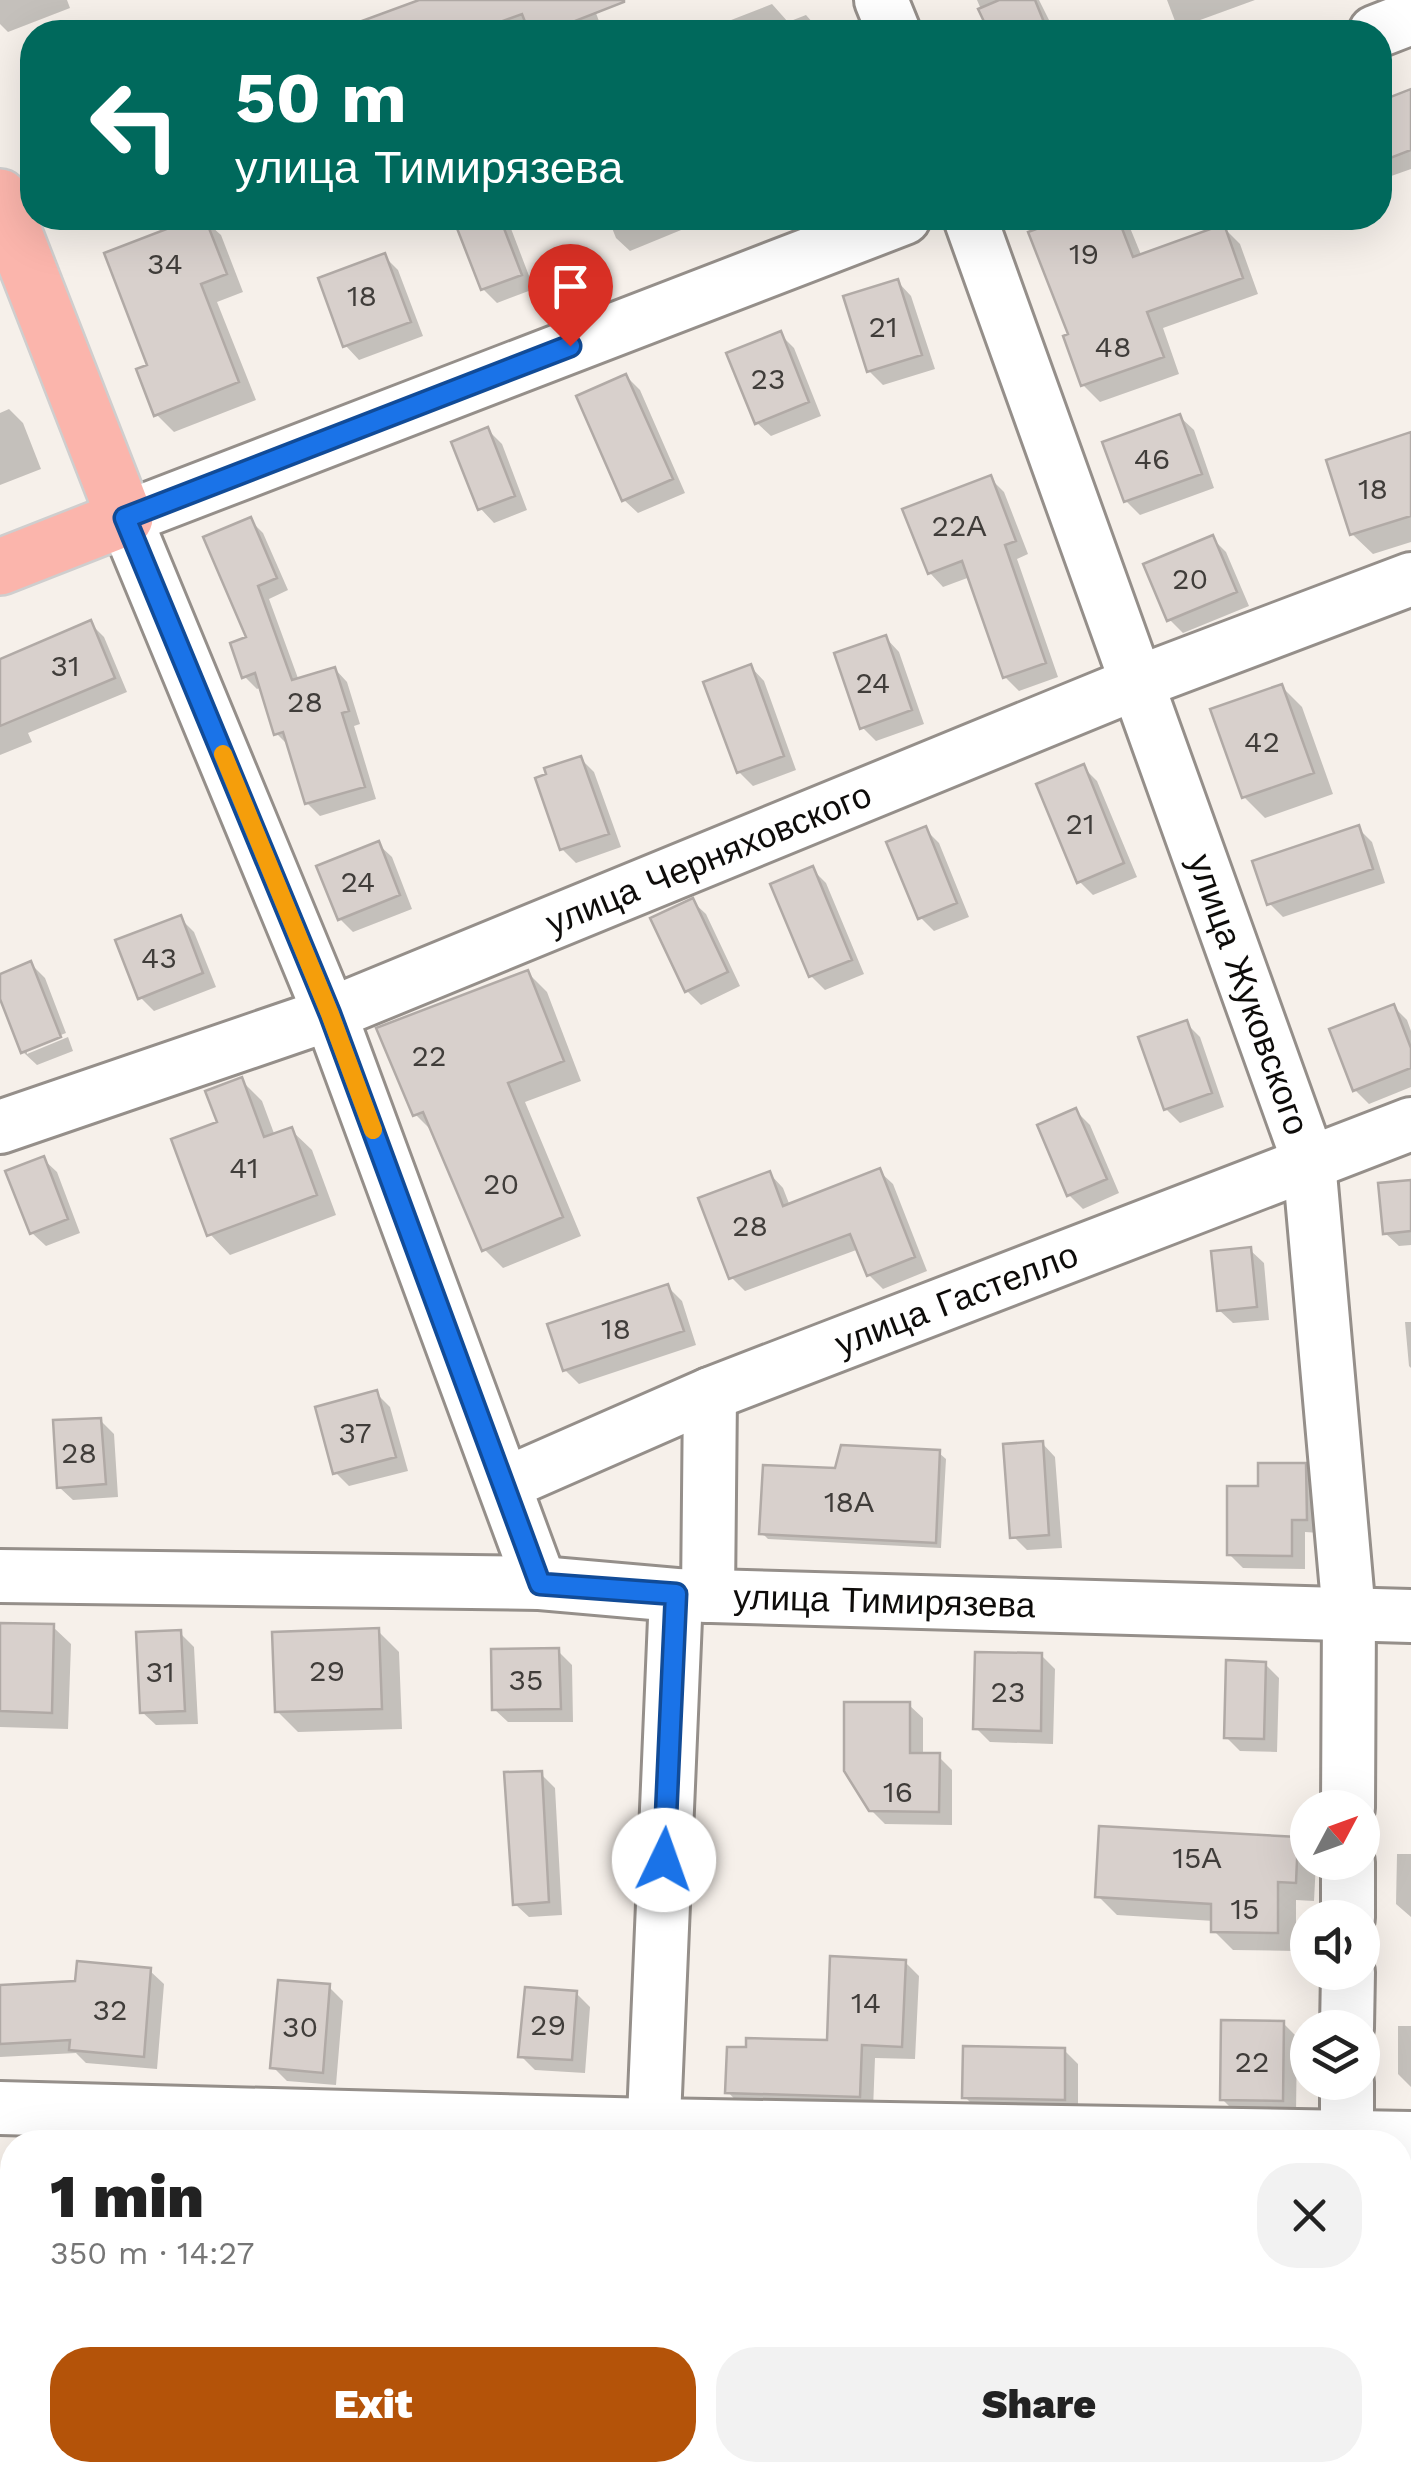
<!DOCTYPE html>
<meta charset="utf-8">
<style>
:root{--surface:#fff;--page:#f2f2f2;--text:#222;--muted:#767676;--accent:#b45309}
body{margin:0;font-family:"Work Sans",sans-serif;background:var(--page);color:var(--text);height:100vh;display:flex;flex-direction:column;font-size:38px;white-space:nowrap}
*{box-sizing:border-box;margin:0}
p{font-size:32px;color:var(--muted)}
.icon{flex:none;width:55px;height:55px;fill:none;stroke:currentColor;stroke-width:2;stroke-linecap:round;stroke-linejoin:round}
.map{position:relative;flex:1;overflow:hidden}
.sheet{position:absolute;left:0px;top:2130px;width:1412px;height:352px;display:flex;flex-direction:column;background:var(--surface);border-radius:40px 40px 0 0;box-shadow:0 10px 40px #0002}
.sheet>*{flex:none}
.banner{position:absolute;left:20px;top:20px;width:1372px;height:210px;border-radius:40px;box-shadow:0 10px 40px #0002;background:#00695c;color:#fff;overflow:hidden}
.needle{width:65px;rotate:49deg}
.controls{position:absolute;left:1290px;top:1790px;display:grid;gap:20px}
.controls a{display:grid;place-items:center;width:90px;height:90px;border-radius:50%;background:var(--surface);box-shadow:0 10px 40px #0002;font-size:50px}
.pin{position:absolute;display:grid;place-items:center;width:85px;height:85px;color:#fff;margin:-102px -42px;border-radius:50% 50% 50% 0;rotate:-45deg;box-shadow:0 0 10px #0007}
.pin .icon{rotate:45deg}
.me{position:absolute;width:110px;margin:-55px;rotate:3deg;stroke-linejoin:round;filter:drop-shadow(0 0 8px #0008)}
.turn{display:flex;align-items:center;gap:35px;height:210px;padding:0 50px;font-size:45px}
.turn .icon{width:130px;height:130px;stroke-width:2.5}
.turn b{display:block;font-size:70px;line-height:85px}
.round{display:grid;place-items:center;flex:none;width:105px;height:105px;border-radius:40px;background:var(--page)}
.head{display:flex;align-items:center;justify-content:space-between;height:170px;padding:0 50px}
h1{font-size:60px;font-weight:800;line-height:75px}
.action{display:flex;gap:20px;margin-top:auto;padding:20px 50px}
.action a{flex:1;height:115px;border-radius:40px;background:var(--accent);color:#fff;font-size:40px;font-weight:800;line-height:115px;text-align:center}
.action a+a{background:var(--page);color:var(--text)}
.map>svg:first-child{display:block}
.shadow{fill:#0003}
.building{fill:#d8d0cc;stroke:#b1aaa6;stroke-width:2.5}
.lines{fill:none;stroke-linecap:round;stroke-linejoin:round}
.minor-casing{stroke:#958f8a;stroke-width:58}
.major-casing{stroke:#cfcece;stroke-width:60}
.minor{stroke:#fff;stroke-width:52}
.major{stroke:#fbb5ac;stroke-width:55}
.route-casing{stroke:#114b97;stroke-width:25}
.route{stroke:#1a73e8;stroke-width:18}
.slow{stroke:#f59e0b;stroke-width:18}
.labels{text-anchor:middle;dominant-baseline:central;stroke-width:8;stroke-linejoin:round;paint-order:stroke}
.number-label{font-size:30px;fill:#403d3a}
.street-label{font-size:35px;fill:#0e0c0a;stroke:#fefefe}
</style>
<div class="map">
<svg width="1411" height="2481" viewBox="0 0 1411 2481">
<rect width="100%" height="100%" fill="#f6f0ea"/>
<path class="shadow" d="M 0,0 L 67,0 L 70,8 L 8,32 L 0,24 Z
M 426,0 L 591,0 L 602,29 L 594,32 L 532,32 L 531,29 L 522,32 L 387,32 L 381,17 Z
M 977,0 L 1039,0 L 1055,32 L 964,32 L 987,23 Z
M 1167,0 L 1255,0 L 1181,27 L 1175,21 Z
M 772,4 L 788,22 L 806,15 L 821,32 L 730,32 L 726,22 Z
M 1411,92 L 1411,169 L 1380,180 L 1380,104 Z
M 202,218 L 221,235 L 243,292 L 217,302 L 256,400 L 174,432 L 156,414 L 150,366 L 107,254 Z
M 456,218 L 507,218 L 534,289 L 497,303 L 483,289 Z
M 608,218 L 682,218 L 686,228 L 630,251 L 616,238 Z
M 1073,218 L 1126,218 L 1142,257 L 1223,227 L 1240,244 L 1258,294 L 1163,328 L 1179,374 L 1100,402 L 1083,385 L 1071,336 L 1032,233 Z
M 1285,218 L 1330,218 L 1297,229 Z
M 384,256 L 398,270 L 423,336 L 359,360 L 346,346 Z
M 898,282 L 911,296 L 935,369 L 883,385 L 869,371 Z
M 780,334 L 794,348 L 821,416 L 771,436 L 757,423 Z
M 626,376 L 640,390 L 685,493 L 638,513 L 624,500 Z
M 9,409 L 23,423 L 41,469 L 0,485 L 0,413 Z
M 1180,417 L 1194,430 L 1214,488 L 1140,515 L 1126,501 Z
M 488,430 L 502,444 L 527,510 L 494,523 L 481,509 L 454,444 Z
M 1411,435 L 1411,542 L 1373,554 L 1352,534 Z
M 990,478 L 1004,492 L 1028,554 L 1017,559 L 1058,677 L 1019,691 L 1005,677 L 970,577 L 943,587 L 930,573 Z
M 250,520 L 263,533 L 288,590 L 269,599 L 299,681 L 335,669 L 347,682 L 360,724 L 354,726 L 376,799 L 320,816 L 307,803 L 290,747 L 276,733 L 262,687 L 257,689 L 244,676 L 250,638 Z
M 1212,538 L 1226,552 L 1249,606 L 1183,633 L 1169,619 Z
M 90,623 L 104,637 L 127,692 L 28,733 L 32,742 L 0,755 L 0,661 Z
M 886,638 L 899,652 L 924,724 L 876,741 L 862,727 Z
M 751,667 L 764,681 L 796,770 L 753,786 L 739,772 Z
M 1281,686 L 1302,707 L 1333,794 L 1265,818 L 1244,797 Z
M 581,759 L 594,772 L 621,847 L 576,863 L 562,849 L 549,775 Z
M 1083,767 L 1097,781 L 1137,877 L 1093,895 L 1079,881 Z
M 1358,828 L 1372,842 L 1385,883 L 1283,917 L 1269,903 Z
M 925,829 L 939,843 L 969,917 L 934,931 L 920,917 Z
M 378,844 L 392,857 L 412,909 L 353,932 L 340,919 Z
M 812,869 L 826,883 L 864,974 L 825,990 L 811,976 Z
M 692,901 L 706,914 L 740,986 L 701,1005 L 687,991 Z
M 180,918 L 194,932 L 216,987 L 154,1011 L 140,997 Z
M 31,964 L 45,978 L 66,1033 L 27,1048 L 27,1054 L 68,1037 L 73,1051 L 37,1065 L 23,1052 L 0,992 L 0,977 Z
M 528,973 L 547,992 L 581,1081 L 525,1102 L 581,1236 L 503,1268 L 484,1249 L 436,1135 L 416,1115 L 379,1029 Z
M 1393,1006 L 1407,1020 L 1411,1031 L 1411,1087 L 1369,1104 L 1355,1090 Z
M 1186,1023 L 1200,1037 L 1224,1107 L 1180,1123 L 1166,1109 Z
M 241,1080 L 262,1101 L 275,1136 L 291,1130 L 312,1150 L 336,1215 L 230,1255 L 210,1234 L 220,1123 Z
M 1076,1111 L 1090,1125 L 1119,1193 L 1083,1209 L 1069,1195 Z
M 43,1159 L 57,1172 L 80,1233 L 46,1246 L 32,1233 Z
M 879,1171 L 893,1184 L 927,1271 L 883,1289 L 869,1275 L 859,1249 L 745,1291 L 731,1277 L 770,1174 L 783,1188 L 790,1206 Z
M 1411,1183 L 1411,1245 L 1399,1246 L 1385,1233 Z
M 1250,1250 L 1264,1263 L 1269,1320 L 1233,1323 L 1219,1310 Z
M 668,1287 L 682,1301 L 696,1345 L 579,1384 L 565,1370 Z
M 1405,1322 L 1411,1322 L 1411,1368 L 1409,1366 Z
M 376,1393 L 390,1407 L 408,1471 L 349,1486 L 336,1473 Z
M 100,1420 L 114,1434 L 118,1497 L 73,1500 L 59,1487 Z
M 1042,1443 L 1055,1457 L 1062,1548 L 1027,1550 L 1013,1536 Z
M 939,1453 L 946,1459 L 941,1548 L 768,1539 L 762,1533 L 837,1471 Z
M 1304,1466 L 1318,1480 L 1320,1533 L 1305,1532 L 1305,1569 L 1243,1568 L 1229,1554 L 1260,1489 Z
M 0,1626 L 53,1627 L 71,1644 L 68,1729 L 0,1727 Z
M 378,1631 L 399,1652 L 402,1729 L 298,1732 L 277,1711 Z
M 180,1633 L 194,1647 L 198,1724 L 156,1725 L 142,1712 Z
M 558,1651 L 572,1665 L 573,1722 L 508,1722 L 494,1709 Z
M 1041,1655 L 1055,1669 L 1053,1744 L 990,1742 L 976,1728 Z
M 1265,1664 L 1279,1678 L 1277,1752 L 1240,1751 L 1226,1737 Z
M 909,1705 L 923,1718 L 923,1756 L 938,1756 L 952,1770 L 952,1825 L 885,1824 L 871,1810 Z
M 541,1774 L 555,1788 L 562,1915 L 529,1917 L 515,1904 Z
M 1297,1840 L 1308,1850 L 1308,1862 L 1316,1862 L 1314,1901 L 1296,1900 L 1296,1951 L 1233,1950 L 1214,1931 L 1214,1921 L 1117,1915 L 1098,1896 Z
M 1397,1854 L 1411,1854 L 1411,1917 L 1396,1904 Z
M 905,1962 L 919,1976 L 915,2059 L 875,2058 L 873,2110 L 741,2106 L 728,2092 L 829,2043 Z
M 150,1971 L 164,1984 L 157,2069 L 86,2063 L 76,2053 L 0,2057 L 0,1987 L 78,1984 Z
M 329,1987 L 343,2001 L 336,2085 L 287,2081 L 273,2067 Z
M 576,1993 L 590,2007 L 585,2073 L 535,2070 L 521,2056 Z
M 1283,2023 L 1297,2037 L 1296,2114 L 1236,2113 L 1222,2099 Z
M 1398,2026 L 1411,2026 L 1411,2087 L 1398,2074 Z
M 1064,2050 L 1078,2064 L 1078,2113 L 979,2111 L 965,2097 Z
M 1408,2187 L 1411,2188 L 1411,2434 L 1406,2434 L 1400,2427 L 1400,2334 L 1406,2333 Z
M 0,2191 L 12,2192 L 12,2278 L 0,2278 Z
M 687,2470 L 783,2470 L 782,2481 L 698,2481 Z
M 1072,2470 L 1122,2470 L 1122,2481 L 1072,2481 Z
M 1202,2470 L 1268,2470 L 1278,2481 L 1201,2481 Z"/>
<path class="building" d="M 419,0 L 624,0 L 624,2 L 547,32 L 529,32 L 522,14 L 473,32 L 341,32 L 340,29 Z
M 999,0 L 1035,0 L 1048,32 L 989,32 L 978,9 Z
M 1411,89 L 1411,150 L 1380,162 L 1380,101 Z
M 195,218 L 205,218 L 227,274 L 201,284 L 239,382 L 154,416 L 136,369 L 147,365 L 104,253 Z
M 453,218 L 500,218 L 522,275 L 481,290 Z
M 1066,218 L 1118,218 L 1133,257 L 1224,224 L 1243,278 L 1147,312 L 1164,357 L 1081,386 L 1063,336 L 1068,334 L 1028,232 Z
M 385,253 L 411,322 L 343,347 L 318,278 Z
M 898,279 L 922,355 L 867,372 L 843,296 Z
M 781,331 L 809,402 L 755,424 L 726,353 Z
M 626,374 L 673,479 L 622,501 L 576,396 Z
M 1180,414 L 1202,474 L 1124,502 L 1102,442 Z
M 488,427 L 515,496 L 478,510 L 451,442 Z
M 1411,432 L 1411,516 L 1350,535 L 1326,460 Z
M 991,475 L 1016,541 L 1005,545 L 1046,663 L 1003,678 L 962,561 L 928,574 L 902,509 Z
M 251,517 L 277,578 L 258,586 L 292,680 L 335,667 L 349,711 L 342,713 L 365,787 L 305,804 L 283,732 L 274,735 L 255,673 L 242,678 L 230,643 L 246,637 L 203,537 Z
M 1213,535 L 1237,592 L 1167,621 L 1143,564 Z
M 91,620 L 115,678 L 0,726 L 0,659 Z
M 886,635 L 912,710 L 860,729 L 834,653 Z
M 751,664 L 784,756 L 737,773 L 703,682 Z
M 1282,684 L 1314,773 L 1242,798 L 1210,709 Z
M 581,756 L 609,834 L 560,850 L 535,778 L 546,774 L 544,768 Z
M 1084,764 L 1124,863 L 1077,883 L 1036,784 Z
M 1359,825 L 1373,869 L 1267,905 L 1252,861 Z
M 926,826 L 957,903 L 918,919 L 886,842 Z
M 379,841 L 400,895 L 338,920 L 316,866 Z
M 813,866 L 852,960 L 809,977 L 770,884 Z
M 693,898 L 728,972 L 685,992 L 650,918 Z
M 181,915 L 203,973 L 138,999 L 115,940 Z
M 31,961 L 61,1037 L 21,1053 L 0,999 L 0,974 Z
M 528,970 L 564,1061 L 508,1083 L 563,1217 L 482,1251 L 423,1112 L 413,1116 L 376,1028 Z
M 1394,1004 L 1411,1048 L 1411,1068 L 1353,1091 L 1329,1029 Z
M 1187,1020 L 1212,1093 L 1164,1110 L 1138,1037 Z
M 242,1077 L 264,1137 L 292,1127 L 317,1195 L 207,1236 L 171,1139 L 217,1122 L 205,1091 Z
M 1076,1108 L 1107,1179 L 1067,1196 L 1037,1125 Z
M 44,1156 L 68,1219 L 30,1234 L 5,1171 Z
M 880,1168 L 915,1257 L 867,1276 L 850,1234 L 729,1279 L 698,1198 L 770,1171 L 783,1206 Z
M 1411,1180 L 1411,1231 L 1383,1234 L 1378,1183 Z
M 1251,1247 L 1257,1307 L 1217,1311 L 1211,1251 Z
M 668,1284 L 684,1331 L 563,1371 L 547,1324 Z
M 377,1390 L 396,1457 L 333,1474 L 315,1407 Z
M 101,1418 L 106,1484 L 57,1488 L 53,1420 Z
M 1043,1441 L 1049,1535 L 1010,1538 L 1003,1444 Z
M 841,1445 L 940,1450 L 936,1543 L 759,1534 L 763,1465 L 835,1468 Z
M 1258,1463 L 1306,1463 L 1307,1520 L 1292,1520 L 1292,1556 L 1227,1555 L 1227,1486 L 1258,1486 Z
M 0,1623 L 54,1624 L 52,1713 L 0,1711 Z
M 379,1628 L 382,1709 L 275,1712 L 272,1632 Z
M 181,1630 L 185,1711 L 140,1713 L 136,1632 Z
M 559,1648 L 561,1709 L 492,1710 L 491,1649 Z
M 975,1652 L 1042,1653 L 1041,1731 L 973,1729 Z
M 1226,1660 L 1266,1662 L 1264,1739 L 1224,1738 Z
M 844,1702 L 910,1702 L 910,1753 L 940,1753 L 939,1812 L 869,1811 L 844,1771 Z
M 542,1771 L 549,1902 L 513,1905 L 504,1772 Z
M 1099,1826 L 1298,1837 L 1296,1883 L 1278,1882 L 1278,1933 L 1211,1932 L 1211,1904 L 1095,1897 Z
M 830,1956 L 906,1960 L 902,2047 L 862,2045 L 860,2097 L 725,2093 L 727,2047 L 746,2047 L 746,2038 L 827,2040 Z
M 77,1961 L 151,1968 L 144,2057 L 69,2050 L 70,2040 L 0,2044 L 0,1985 L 75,1981 Z
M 278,1980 L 330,1984 L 323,2073 L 270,2068 Z
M 525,1987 L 577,1991 L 572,2060 L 518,2057 Z
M 1221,2020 L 1284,2021 L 1283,2101 L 1220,2100 Z
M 963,2046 L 1065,2048 L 1065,2100 L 962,2098 Z"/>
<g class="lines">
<g class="minor-casing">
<g id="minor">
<path d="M 881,0 L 894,32"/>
<path d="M 1375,32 L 1411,18"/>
<path id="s1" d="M 970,218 L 1309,1162 L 1349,1614 L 1348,1808"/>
<path id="s2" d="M 0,1127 L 330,1014 L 1139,682 L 1411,579"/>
<path id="s3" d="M 505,1484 L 710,1394 L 1411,1124"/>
<path id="s4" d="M 0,1576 L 540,1583 L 676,1595 L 1411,1616"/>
<path d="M 540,1583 L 330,1014 L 125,518 L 904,218"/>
<path d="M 708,1596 L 710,1394"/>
<path d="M 1348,1918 L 1348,1862"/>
<path d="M 1347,2028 L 1348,1972"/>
<path d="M 0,2108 L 653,2125 L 1411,2138"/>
<path d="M 653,2142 L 676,1595"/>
<path d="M 1347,2142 L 1347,2082"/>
<path d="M 653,2481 L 653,2470"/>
<path d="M 1336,2481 L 1336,2470"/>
</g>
</g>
<g class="major-casing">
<path id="major" d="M 0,197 L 125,518 L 0,567"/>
</g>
<use href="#minor" class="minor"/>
<use href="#major" class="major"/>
</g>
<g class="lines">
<g class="route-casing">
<path id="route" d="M 570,346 L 125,518 L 330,1014 L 540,1584 L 676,1594 L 664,1860"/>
</g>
<use href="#route" class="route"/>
<path class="slow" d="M 223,754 L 330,1014 L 373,1130"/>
</g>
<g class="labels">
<g class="number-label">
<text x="1084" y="253">19</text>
<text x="165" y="263">34</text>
<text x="362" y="295">18</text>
<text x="883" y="326">21</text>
<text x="1113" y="346">48</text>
<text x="768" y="378">23</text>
<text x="1152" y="458">46</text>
<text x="1373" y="488">18</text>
<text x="959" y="525">22А</text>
<text x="1190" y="578">20</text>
<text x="65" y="665">31</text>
<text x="873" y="682">24</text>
<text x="305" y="701">28</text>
<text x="1262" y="741">42</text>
<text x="1080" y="823">21</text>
<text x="358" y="881">24</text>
<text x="159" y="957">43</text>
<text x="429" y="1055">22</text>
<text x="244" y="1167">41</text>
<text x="501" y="1183">20</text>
<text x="750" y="1225">28</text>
<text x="616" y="1328">18</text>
<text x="355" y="1432">37</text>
<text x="79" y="1452">28</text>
<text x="849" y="1501">18А</text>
<text x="327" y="1670">29</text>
<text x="160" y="1671">31</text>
<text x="526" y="1679">35</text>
<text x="1008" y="1691">23</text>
<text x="898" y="1791">16</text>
<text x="1197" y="1857">15А</text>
<text x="1245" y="1908">15</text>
<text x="866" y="2002">14</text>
<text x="110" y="2009">32</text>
<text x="548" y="2024">29</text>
<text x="300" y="2026">30</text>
<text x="1252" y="2061">22</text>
</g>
<g class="street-label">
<text stroke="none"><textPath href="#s2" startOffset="758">улица Черняховского</textPath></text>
<text stroke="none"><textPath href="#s1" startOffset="825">улица Жуковского</textPath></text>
<text stroke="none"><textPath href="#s3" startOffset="488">улица Гастелло</textPath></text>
<text stroke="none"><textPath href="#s4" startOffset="885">улица Тимирязева</textPath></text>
</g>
</g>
</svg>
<div class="controls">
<a><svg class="needle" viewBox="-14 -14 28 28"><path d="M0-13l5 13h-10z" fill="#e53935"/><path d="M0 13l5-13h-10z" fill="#767676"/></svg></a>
<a><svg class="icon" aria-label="sound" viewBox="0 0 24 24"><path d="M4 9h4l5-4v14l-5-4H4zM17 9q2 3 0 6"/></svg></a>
<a><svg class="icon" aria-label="layers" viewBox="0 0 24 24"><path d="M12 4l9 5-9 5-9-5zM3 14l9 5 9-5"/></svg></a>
</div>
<div class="pin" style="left:570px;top:346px;background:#d93025"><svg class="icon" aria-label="arrive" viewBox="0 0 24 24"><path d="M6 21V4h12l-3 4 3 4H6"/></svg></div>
<svg class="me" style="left:664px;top:1860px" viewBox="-20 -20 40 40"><circle r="19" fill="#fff"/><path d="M0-13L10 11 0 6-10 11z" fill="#1a73e8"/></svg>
<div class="banner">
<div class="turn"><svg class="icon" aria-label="left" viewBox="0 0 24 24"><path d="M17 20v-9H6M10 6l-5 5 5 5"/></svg><div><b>50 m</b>улица Тимирязева</div></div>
</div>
<section class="sheet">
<div class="head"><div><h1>1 min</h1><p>350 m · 14:27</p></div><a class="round"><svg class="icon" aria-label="close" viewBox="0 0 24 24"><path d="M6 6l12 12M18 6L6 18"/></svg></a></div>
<div class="action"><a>Exit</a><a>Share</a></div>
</section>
</div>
